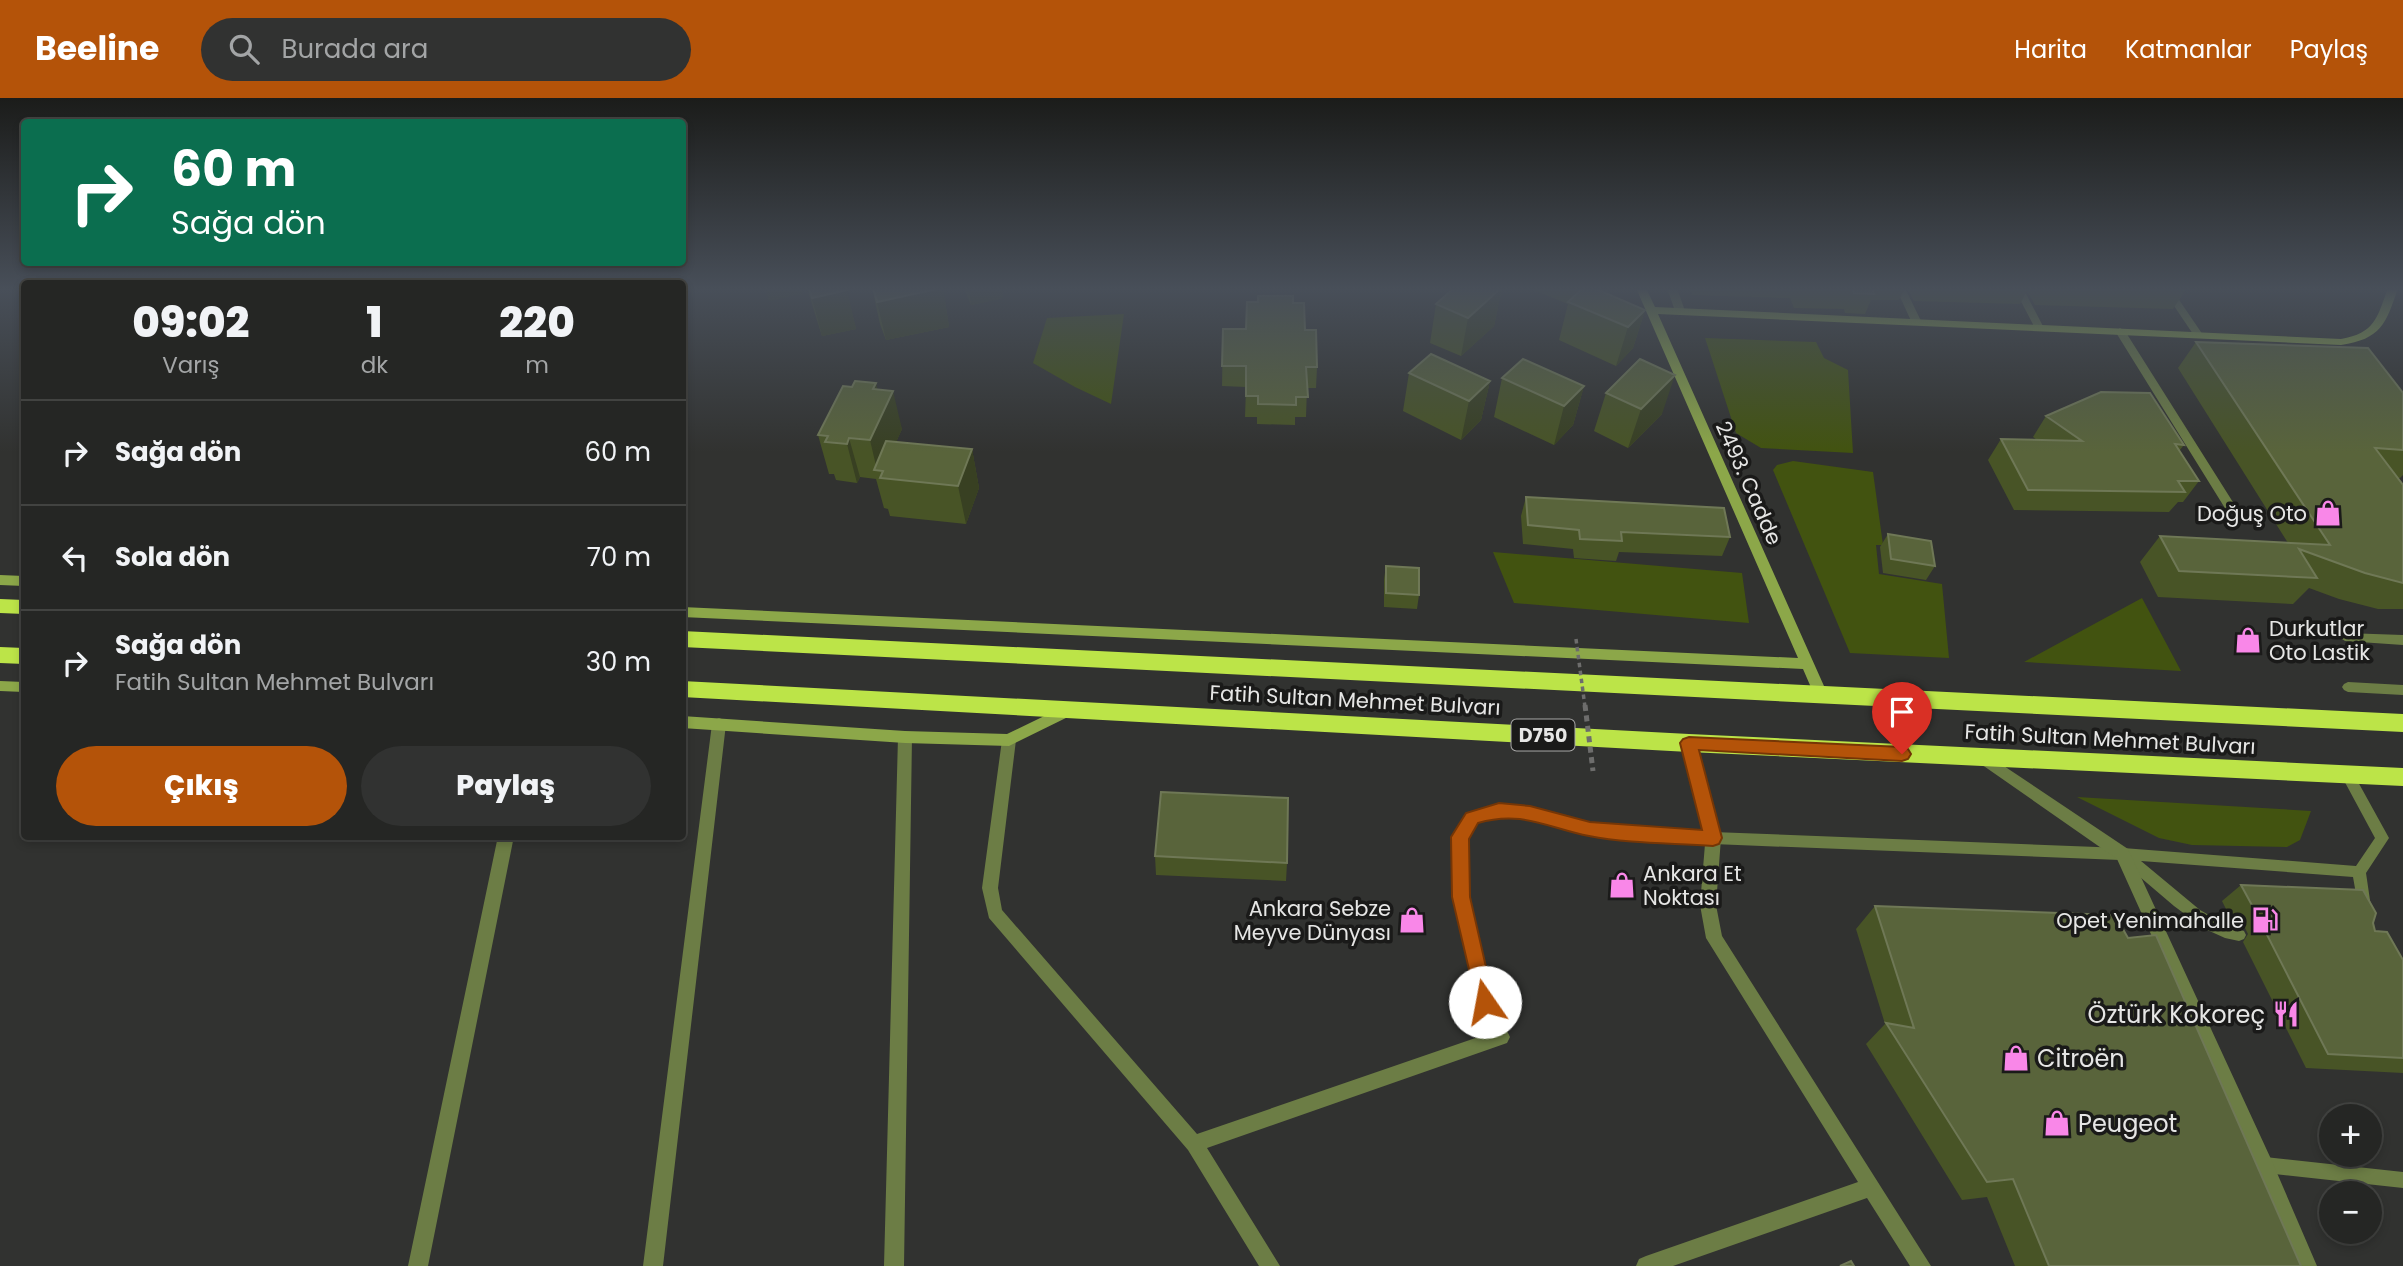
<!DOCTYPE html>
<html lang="tr">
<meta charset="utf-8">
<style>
:root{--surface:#252624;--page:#313231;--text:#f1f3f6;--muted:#a3a5a6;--line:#424341;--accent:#b45309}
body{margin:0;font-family:Poppins,sans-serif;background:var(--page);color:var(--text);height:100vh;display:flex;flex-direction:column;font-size:26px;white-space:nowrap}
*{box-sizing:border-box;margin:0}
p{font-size:23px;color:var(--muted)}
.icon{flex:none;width:38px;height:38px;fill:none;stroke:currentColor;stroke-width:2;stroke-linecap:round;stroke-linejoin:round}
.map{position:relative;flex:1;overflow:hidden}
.panel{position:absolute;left:21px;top:182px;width:665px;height:560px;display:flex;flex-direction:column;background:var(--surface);border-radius:7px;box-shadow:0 4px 10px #0003,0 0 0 2px var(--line)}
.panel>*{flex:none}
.top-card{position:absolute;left:21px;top:21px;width:665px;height:147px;border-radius:7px;box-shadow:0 4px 10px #0003,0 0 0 2px var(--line);background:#0b6e4f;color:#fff;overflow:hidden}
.buttons{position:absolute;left:2319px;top:1006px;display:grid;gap:14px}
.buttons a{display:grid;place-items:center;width:63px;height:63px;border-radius:50%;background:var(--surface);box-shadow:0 4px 10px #0003,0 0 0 2px var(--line);font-size:35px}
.pin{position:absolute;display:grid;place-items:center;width:60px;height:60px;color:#fff;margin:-72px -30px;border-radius:50% 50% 50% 0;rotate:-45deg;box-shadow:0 0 7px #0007}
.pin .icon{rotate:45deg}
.me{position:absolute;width:77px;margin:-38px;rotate:348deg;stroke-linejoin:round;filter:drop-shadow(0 0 5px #0008)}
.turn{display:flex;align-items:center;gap:24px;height:147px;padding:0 35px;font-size:32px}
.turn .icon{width:91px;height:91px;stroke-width:2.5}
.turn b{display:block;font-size:49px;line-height:60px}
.eta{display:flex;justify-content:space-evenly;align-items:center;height:119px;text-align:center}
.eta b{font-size:42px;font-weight:800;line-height:49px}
.cta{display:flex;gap:14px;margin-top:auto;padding:14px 35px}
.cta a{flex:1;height:80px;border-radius:42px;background:var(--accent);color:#fff;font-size:28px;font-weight:800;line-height:80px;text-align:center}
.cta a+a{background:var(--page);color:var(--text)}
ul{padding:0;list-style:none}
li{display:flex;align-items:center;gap:21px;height:105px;padding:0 35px;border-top:2px solid var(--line)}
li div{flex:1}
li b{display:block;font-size:26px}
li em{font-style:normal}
header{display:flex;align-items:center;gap:42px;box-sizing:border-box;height:98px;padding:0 35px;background:var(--accent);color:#fff}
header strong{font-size:33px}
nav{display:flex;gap:38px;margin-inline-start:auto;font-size:24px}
.search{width:490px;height:63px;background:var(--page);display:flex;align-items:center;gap:18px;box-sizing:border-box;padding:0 24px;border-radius:38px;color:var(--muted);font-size:26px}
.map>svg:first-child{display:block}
.green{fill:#425310}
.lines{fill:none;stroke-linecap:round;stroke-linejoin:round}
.lane{fill:#6c7d45;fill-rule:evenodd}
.street{fill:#6c7d45;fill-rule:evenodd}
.secondary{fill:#8ca749;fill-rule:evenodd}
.highway{fill:#bce448;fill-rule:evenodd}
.path-bridge-far1{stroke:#6d6d6c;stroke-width:3.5;stroke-dasharray:4.5 3.5;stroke-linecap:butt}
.path-bridge{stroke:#6d6d6c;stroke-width:5;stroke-dasharray:6 4.5;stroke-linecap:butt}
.wall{fill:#485426}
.shaded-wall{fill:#384022}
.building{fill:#59643b;stroke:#6f7856;stroke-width:2}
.route{fill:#b45309;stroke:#753606;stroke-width:2}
.labels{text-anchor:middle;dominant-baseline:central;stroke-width:7;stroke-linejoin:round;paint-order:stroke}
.shield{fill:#1a1a19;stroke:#a9a9a8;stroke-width:2}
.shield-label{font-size:19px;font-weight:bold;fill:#e6e6e5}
.street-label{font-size:21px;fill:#e6e6e5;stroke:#1a1a19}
.poi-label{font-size:21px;fill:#e6e6e5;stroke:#1a1a19;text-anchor:end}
.near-poi-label{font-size:24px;fill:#e6e6e5;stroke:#1a1a19;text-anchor:start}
</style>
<header>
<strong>Beeline</strong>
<div class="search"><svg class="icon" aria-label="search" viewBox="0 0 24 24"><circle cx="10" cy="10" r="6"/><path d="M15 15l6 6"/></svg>Burada ara</div>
<nav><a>Harita</a><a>Katmanlar</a><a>Paylaş</a></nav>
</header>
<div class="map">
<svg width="2403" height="1168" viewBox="0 0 2403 1168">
<rect width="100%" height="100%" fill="#313230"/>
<path class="green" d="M 1124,216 L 1111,306 L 1075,289 L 1033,265 L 1047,220 Z
M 1705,240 L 1816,244 L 1824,260 L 1848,272 L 1853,355 L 1761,350 L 1736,335 Z
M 1793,363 L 1873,374 L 1883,447 L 1876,447 L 1879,476 L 1942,486 L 1949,560 L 1850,555 L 1773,372 L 1777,367 Z
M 1493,454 L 1742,475 L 1749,525 L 1514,505 Z
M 2142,500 L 2181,573 L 2024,564 Z
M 2077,699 L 2311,713 L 2300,742 L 2287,749 L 2192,747 L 2159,740 Z"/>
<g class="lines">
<path class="lane" d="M 1667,190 L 1677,190 L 1685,213 L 1683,215 L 1677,215 L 1675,213 Z
M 1896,190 L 1905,190 L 1922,225 L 1920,227 L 1914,227 L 1912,225 Z
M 2014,190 L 2023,190 L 2044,230 L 2042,232 L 2036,232 Z
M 2162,190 L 2171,190 L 2203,237 L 2201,239 L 2195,239 Z
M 2345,535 L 2403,537 L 2403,547 L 2345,543 L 2339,539 Z
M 2348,584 L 2403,587 L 2403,597 L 2348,594 L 2344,592 L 2342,589 L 2344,586 Z
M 2347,672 L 2352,673 L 2389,740 L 2366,775 L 2371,809 L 2369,813 L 2364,815 L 2359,813 L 2353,779 L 2141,763 L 2200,812 L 2228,828 L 2244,833 L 2246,837 L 2244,841 L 2239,843 L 2225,840 L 2205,831 L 2174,808 L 2120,762 L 1713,746 L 1708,744 L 1706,740 L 1708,736 L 1713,734 L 2123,750 L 2356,768 L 2375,740 L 2341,677 L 2342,673 Z
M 2265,1059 L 2403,1074 L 2403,1090 L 2265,1075 L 2259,1073 L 2257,1067 L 2259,1061 Z"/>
<path class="street" d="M 2120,230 L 2125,233 L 2236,409 L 2238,412 L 2236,415 L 2228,415 L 2115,233 Z
M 719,620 L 724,622 L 726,626 L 663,1168 L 643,1168 L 712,626 L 714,622 Z
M 905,633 L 910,635 L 912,639 L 904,1168 L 884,1168 L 898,639 L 900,635 Z
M 1009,636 L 1014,638 L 1016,642 L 998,790 L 1002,812 L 1197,1036 L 1490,935 L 1477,904 L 1453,799 L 1452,739 L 1467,715 L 1499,706 L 1530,709 L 1590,725 L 1704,733 L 1682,645 L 1684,641 L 1694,641 L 1721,740 L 1716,807 L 1722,838 L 1931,1168 L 1910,1168 L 1867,1100 L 1673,1168 L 1636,1168 L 1639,1161 L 1646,1158 L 1858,1084 L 1706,840 L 1700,807 L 1705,746 L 1590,737 L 1530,721 L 1499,718 L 1477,725 L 1468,740 L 1469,799 L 1493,904 L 1510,939 L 1507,945 L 1207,1050 L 1280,1168 L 1259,1168 L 1188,1052 L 989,820 L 982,790 L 1002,642 L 1004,638 Z
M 1983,654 L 2128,751 L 2271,1061 L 2317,1168 L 2297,1168 L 2258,1073 L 2117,761 L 1978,664 L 1976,660 L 1978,656 Z
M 498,738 L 514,738 L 428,1168 L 408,1168 Z"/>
<path class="secondary" d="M 1636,190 L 1646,190 L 1655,209 L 2341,241 C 2375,235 2377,220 2388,190 L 2398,190 C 2386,226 2381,241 2341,247 L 1658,216 L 1828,597 L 1826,601 L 1816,601 L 1803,571 L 682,519 L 682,509 L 1798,560 Z
M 0,477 L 24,478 L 24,488 L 0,487 Z
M 0,583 L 24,584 L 24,594 L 0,593 Z
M 1069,606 L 1074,608 L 1076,612 L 1074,616 L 1009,648 L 905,645 L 682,630 L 682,618 L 905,633 L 1007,636 Z"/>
<path class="highway" d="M 0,501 L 24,502 L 24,516 L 0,515 Z
M 682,533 L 2403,616 L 2403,634 L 682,549 Z
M 0,549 L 24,550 L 24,566 L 0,565 Z
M 682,583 L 1689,636 L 2403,670 L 2403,688 L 1689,654 L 682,599 Z"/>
<path class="path-bridge-far1" d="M 1576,541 L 1585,609"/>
<path class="path-bridge" d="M 1585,607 L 1593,673"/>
</g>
<path class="wall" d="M 807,190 L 846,190 L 856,231 L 822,238 Z
M 872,190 L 943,190 L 949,229 L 886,242 L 880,226 Z
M 964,190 L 1002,190 L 1003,200 L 971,207 Z
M 1454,190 L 1502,190 L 1494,228 L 1461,258 L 1430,245 L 1436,206 Z
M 1534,190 L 1607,190 L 1606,195 L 1645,212 L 1633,250 L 1616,268 L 1559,242 L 1568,206 L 1534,192 Z
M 1690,190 L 1905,190 L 1899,202 L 1871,202 L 1865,216 L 1845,215 L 1844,211 L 1794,210 L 1790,200 L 1692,197 Z
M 1907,190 L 2187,190 L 2173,211 L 2035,207 L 2027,193 L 2020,206 L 1914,203 Z
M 1293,205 L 1305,232 L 1317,269 L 1316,290 L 1307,290 L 1306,319 L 1295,319 L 1295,327 L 1257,326 L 1257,319 L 1245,319 L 1246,289 L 1222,288 L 1223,231 L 1246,231 Z
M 2196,244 L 2403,295 L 2403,377 L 2400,380 L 2397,380 L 2403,387 L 2403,511 L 2378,511 L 2339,501 L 2309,490 L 2293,506 L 2158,499 L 2140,464 L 2160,438 L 2288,445 L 2178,270 Z
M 1409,275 L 1490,283 L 1481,322 L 1461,342 L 1403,313 Z
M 1502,280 L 1584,288 L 1573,327 L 1554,347 L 1494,319 Z
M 877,291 L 902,331 L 896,344 L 972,351 L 979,390 L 966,426 L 890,418 L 888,411 L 884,410 L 876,381 L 860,379 L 857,385 L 836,382 L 834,376 L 829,376 L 818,337 Z
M 1606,295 L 1662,316 L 1628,350 L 1594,333 Z
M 2046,318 L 2184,347 L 2179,353 L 2199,383 L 2183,404 L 2178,404 L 2169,414 L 2014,412 L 1988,362 L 2001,341 L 2037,342 L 2033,339 Z
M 1526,399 L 1730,439 L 1722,458 L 1619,454 L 1616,463 L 1574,460 L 1573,451 L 1523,446 L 1521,418 Z
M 1888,436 L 1935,468 L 1926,482 L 1883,475 L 1880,449 Z
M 1386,468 L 1419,497 L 1417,511 L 1384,509 L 1384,481 Z
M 1155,758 L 1287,765 L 1286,783 L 1156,777 Z
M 2241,787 L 2373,825 L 2375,833 L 2403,862 L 2403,975 L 2306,970 L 2243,844 L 2248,836 L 2245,830 L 2234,827 L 2222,803 Z
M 1875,808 L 2301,1168 L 2015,1168 L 1987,1099 L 1962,1102 L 1866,946 L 1885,926 L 1856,831 Z"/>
<path class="shaded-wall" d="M 765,190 L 801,190 L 802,196 L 769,203 Z
M 943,190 L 949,229 L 886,242 L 877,204 Z
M 969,190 L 1002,190 L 1003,200 L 971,207 Z
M 1501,190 L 1502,190 L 1494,228 L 1461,258 L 1468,220 Z
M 1596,190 L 1607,190 L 1605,198 L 1589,215 Z
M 847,192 L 856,231 L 822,238 L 812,200 Z
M 1645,212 L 1633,250 L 1616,268 L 1628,229 Z
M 1675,277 L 1662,316 L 1628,350 L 1641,311 Z
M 1490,283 L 1481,322 L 1461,342 L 1469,303 Z
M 876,285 L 883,314 L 893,293 L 902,331 L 883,373 L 877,372 L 870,342 L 873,291 Z
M 1584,288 L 1573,327 L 1554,347 L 1564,308 Z
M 849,340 L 860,379 L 857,385 L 847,346 Z
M 972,351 L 979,390 L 966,426 L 958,388 Z"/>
<path class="building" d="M 809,190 L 846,190 L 847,192 L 812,200 Z
M 873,190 L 941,190 L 877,204 Z
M 1454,190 L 1501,190 L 1468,220 L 1436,206 Z
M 1583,190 L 1594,190 L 1645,212 L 1628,229 L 1568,204 Z
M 1840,190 L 1872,190 L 1874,196 L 1854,195 L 1853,191 Z
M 1258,198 L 1293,198 L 1293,205 L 1304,205 L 1305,232 L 1316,232 L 1317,269 L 1306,269 L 1308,299 L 1296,299 L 1296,307 L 1258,306 L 1258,298 L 1246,298 L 1246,268 L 1222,268 L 1223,231 L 1246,231 L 1247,204 L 1258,204 Z
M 2196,244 L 2368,250 L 2403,295 L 2403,352 L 2375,350 L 2403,387 L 2403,485 L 2365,475 L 2299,451 L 2317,480 L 2179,473 L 2160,438 L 2330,447 Z
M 1431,256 L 1490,283 L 1469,303 L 1409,275 Z
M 1523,261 L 1584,288 L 1564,308 L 1502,280 Z
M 1640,261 L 1675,277 L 1641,311 L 1606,295 Z
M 855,283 L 876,285 L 873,291 L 893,293 L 870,342 L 849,340 L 847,346 L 825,344 L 828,338 L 818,337 L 843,288 L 852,289 Z
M 2101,294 L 2150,295 L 2184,347 L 2175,346 L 2199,383 L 2178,383 L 2185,394 L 2028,392 L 2001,341 L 2082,343 L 2046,318 Z
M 886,343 L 972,351 L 958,388 L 880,380 L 883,373 L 874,372 Z
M 1526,399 L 1724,410 L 1730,439 L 1621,434 L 1622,443 L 1580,441 L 1579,432 L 1528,427 Z
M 1888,436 L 1931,443 L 1935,468 L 1891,461 Z
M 1386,468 L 1419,470 L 1419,497 L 1386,495 Z
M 1161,694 L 1288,700 L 1287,765 L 1155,758 Z
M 2241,787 L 2363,792 L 2376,815 L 2373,825 L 2375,833 L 2387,834 L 2403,862 L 2403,960 L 2328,956 L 2263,829 L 2268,820 L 2265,815 L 2254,811 Z
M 1875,808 L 2115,817 L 2128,840 L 2156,837 L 2301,1168 L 2049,1168 L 2013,1081 L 1987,1084 L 1886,925 L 1914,930 Z
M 1851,1163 L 1854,1168 L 1840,1168 Z"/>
<linearGradient id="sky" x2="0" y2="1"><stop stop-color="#1b1c1a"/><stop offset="0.54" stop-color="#484f59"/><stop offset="1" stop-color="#484f59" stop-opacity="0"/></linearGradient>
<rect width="2403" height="354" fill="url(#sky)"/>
<path class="route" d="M 1689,639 L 1902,649 L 1908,651 L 1911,656 L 1908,661 L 1902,663 L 1699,652 L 1722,740 L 1719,746 L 1713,748 C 1673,745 1629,746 1589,738 C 1548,730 1522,712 1478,725 L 1469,741 L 1470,799 L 1494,904 L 1491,910 L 1485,913 L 1478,910 L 1452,799 L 1451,739 L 1466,715 L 1499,705 L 1530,708 L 1590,724 L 1702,732 L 1680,645 L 1683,641 Z"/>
<defs>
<g id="shop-bare" transform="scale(2.1)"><path d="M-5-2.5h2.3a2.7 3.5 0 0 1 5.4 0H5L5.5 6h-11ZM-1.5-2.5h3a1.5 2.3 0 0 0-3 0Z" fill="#f987e8" stroke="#1a1a19" stroke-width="2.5" paint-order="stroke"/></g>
<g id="fuel-bare" transform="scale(2.1)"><path d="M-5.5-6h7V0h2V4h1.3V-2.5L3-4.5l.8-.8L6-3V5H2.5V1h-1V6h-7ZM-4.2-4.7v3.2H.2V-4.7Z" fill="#f987e8" stroke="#1a1a19" stroke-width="2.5" paint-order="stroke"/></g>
<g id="restaurant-bare" transform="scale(2.1)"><path d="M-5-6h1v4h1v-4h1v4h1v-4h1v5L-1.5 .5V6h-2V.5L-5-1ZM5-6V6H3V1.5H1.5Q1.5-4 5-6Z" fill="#f987e8" stroke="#1a1a19" stroke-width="2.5" paint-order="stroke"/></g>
</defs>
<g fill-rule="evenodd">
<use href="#shop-bare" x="2328" y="415"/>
<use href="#shop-bare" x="2248" y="542"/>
<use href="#shop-bare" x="1622" y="787"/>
<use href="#shop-bare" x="1412" y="822"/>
<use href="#fuel-bare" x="2265" y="822"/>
<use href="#restaurant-bare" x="2286" y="916"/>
<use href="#shop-bare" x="2016" y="960"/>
<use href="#shop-bare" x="2057" y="1025"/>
</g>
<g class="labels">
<rect class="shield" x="1511.5" y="621.5" width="63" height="31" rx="5"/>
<g class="shield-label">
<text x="1543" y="637">D750</text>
</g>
<g class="street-label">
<text transform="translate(1749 385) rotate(66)">2493. Cadde</text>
<text transform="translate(1355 602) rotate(3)">Fatih Sultan Mehmet Bulvarı</text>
<text transform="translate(2110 641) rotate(3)">Fatih Sultan Mehmet Bulvarı</text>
</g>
<g class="poi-label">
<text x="2307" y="415">Doğuş Oto</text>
<text x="2269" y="530" text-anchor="start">Durkutlar<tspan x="2269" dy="24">Oto Lastik</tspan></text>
<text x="1643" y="775" text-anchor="start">Ankara Et<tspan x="1643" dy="24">Noktası</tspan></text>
<text x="1391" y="810">Ankara Sebze<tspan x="1391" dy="24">Meyve Dünyası</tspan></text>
<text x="2244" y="822">Opet Yenimahalle</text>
</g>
<g class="near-poi-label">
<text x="2265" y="916" text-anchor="end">Öztürk Kokoreç</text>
<text x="2037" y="960">Citroën</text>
<text x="2078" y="1025">Peugeot</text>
</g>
</g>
</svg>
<div class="buttons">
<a>+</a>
<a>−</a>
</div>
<div class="pin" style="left:1902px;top:656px;background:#d93025"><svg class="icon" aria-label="arrive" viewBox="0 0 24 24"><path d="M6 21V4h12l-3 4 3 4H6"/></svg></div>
<svg class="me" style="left:1485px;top:904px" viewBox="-20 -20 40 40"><circle r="19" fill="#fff"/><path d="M0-13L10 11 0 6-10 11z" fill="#b45309"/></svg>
<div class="top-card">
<div class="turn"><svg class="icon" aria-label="right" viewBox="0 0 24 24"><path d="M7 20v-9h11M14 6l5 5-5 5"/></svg><div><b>60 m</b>Sağa dön</div></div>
</div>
<section class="panel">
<div class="eta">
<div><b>09:02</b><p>Varış</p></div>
<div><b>1</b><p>dk</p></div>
<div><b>220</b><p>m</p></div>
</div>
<ul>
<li><svg class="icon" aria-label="right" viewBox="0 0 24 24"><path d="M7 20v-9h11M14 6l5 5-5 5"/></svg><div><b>Sağa dön</b></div><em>60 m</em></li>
<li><svg class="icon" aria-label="left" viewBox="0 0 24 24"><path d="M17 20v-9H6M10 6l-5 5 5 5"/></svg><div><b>Sola dön</b></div><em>70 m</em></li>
<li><svg class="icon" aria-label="right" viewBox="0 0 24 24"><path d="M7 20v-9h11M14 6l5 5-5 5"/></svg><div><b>Sağa dön</b><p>Fatih Sultan Mehmet Bulvarı</p></div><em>30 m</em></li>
</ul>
<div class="cta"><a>Çıkış</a><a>Paylaş</a></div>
</section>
</div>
